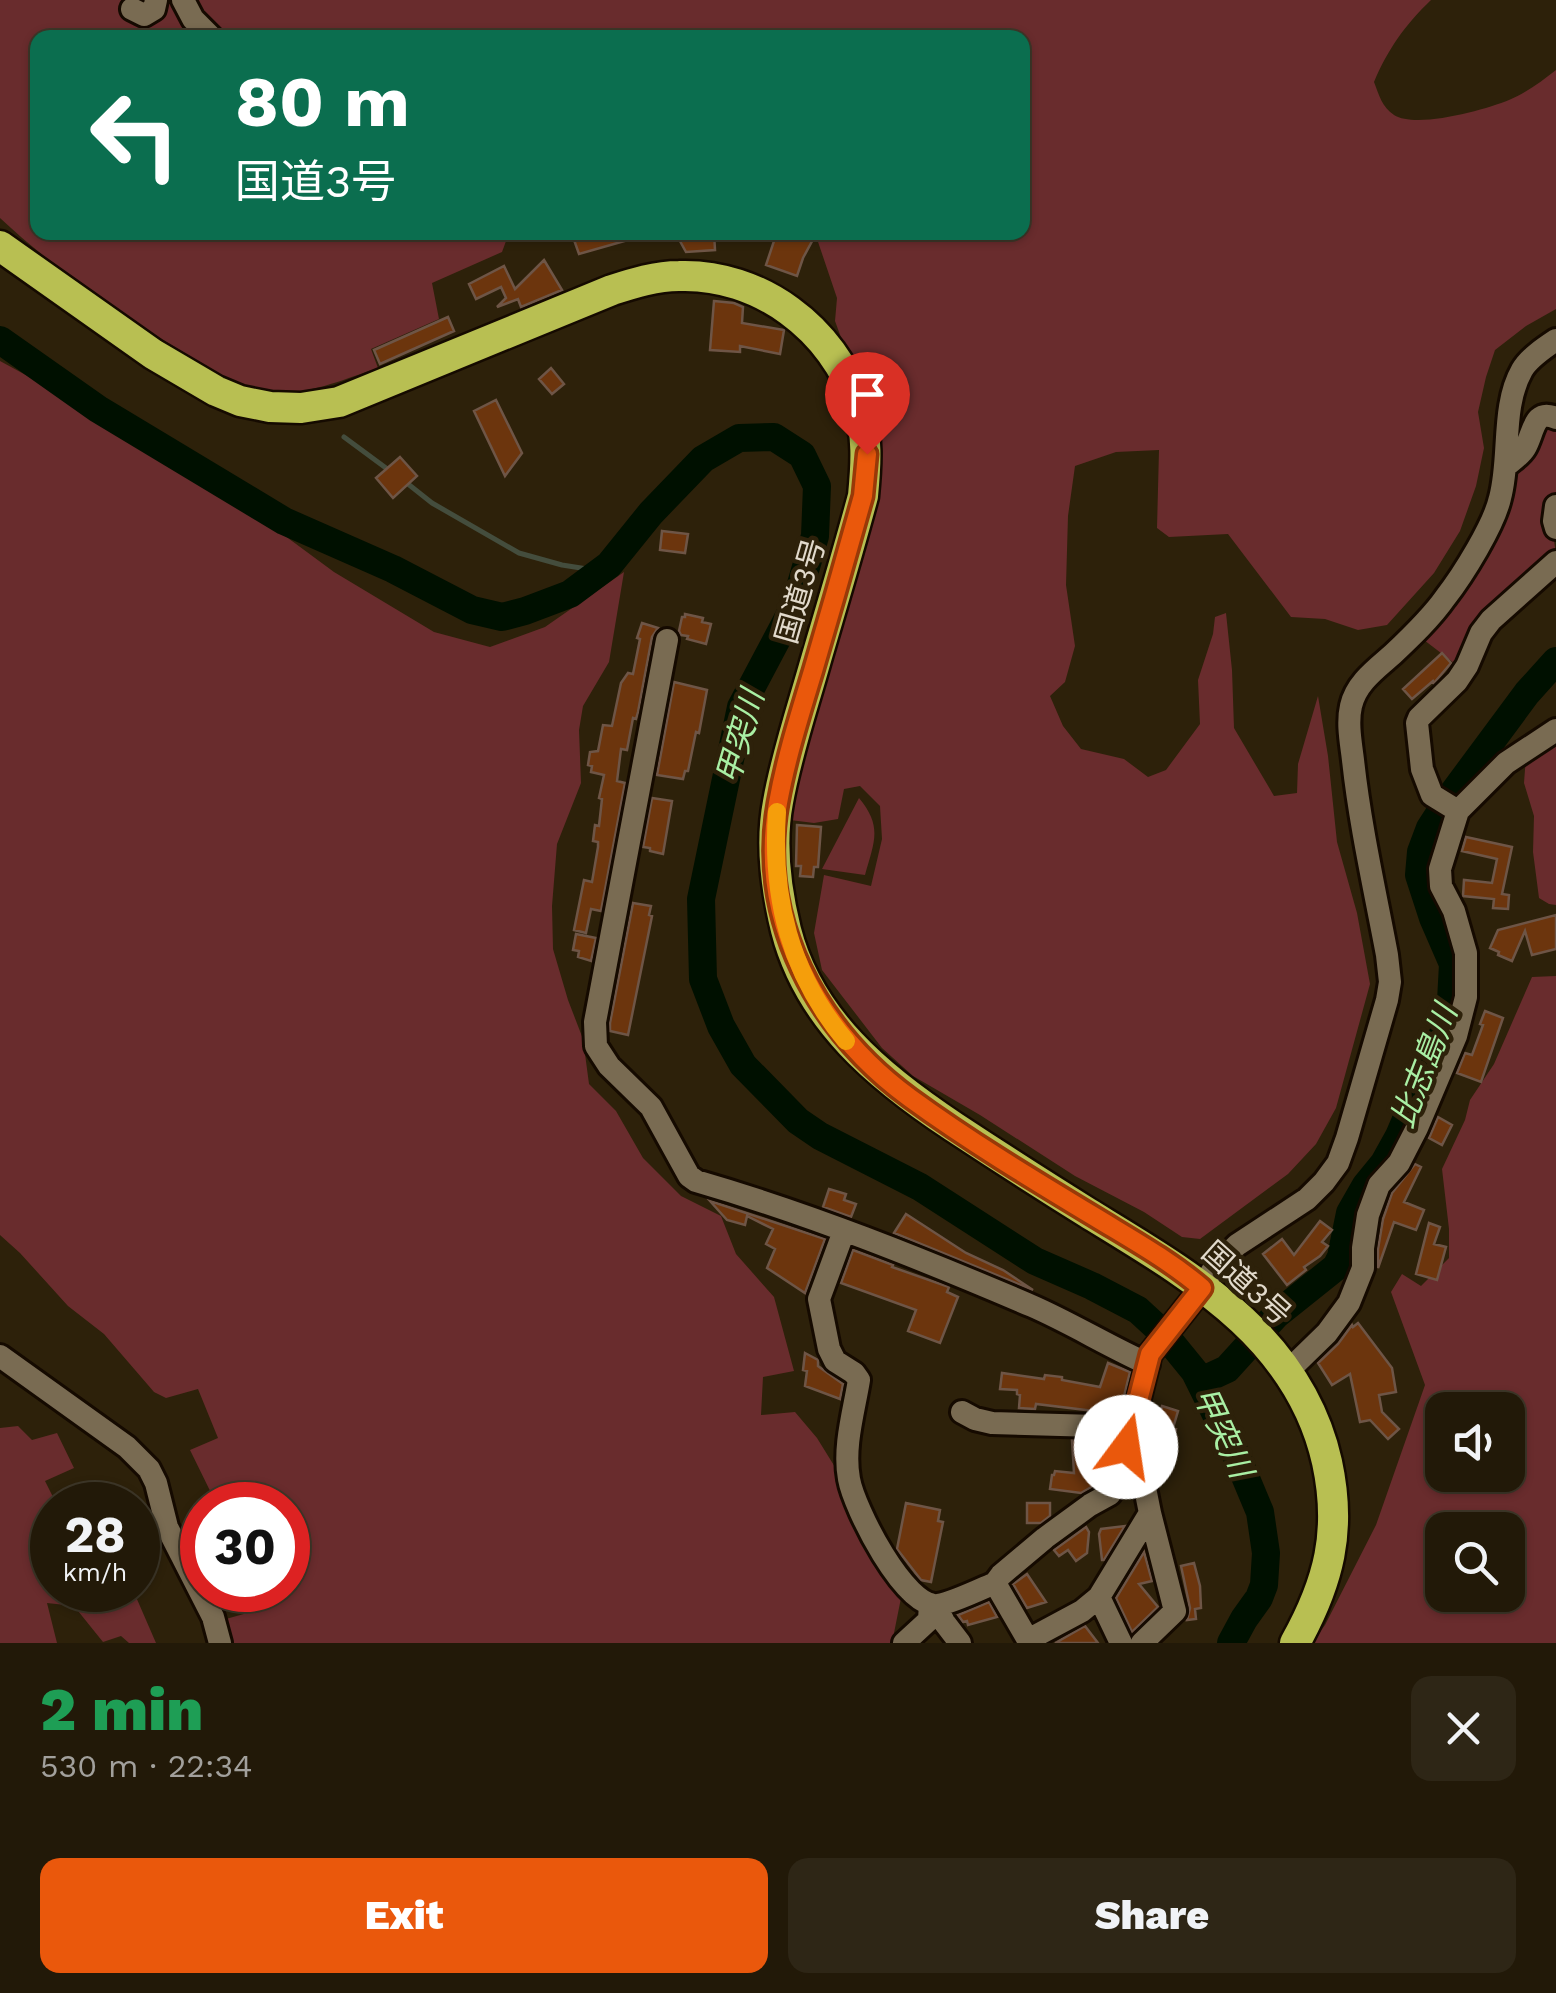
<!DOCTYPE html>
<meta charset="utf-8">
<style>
:root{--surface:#221908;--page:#2e2616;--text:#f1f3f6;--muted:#a2a09c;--line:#3f3829;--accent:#ea580c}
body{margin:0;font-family:"Work Sans","Noto Sans JP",sans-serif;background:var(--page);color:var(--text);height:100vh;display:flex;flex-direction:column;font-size:38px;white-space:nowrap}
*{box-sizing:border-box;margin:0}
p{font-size:32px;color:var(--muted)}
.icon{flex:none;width:55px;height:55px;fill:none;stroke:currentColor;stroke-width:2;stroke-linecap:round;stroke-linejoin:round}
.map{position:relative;height:1643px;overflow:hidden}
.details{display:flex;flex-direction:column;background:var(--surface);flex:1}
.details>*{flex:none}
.top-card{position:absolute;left:30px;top:30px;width:1000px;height:210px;border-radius:20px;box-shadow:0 2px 8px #0004,0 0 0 2px var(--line);background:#0b6e4f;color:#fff;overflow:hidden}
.fabs{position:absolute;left:1425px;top:1392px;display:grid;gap:20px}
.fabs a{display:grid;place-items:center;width:100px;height:100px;border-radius:20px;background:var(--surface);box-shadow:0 2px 8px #0004,0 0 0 2px var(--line);font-size:50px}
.speed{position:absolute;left:30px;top:1482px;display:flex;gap:20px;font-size:50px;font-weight:700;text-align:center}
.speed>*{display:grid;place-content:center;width:130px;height:130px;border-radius:50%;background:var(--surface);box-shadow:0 2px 8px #0004,0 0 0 2px var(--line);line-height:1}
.speed small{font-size:25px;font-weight:400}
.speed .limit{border:15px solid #d22;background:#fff;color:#111}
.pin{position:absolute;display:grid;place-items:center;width:85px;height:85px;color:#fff;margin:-102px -42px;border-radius:50% 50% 50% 0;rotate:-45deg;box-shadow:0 0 10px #0007}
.pin .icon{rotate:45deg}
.me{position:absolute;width:110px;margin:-55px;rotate:14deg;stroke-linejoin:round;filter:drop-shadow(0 0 8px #0008)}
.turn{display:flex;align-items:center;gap:35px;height:210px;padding:0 40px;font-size:45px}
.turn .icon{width:130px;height:130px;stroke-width:2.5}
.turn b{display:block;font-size:70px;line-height:85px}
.round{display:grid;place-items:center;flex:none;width:105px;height:105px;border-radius:20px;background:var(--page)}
.head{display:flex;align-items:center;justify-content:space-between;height:170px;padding:0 40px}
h1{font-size:60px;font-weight:800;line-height:75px;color:#1e9e55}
.cta{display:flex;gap:20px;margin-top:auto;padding:20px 40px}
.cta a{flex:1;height:115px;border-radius:20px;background:var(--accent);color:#fff;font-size:40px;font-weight:800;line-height:115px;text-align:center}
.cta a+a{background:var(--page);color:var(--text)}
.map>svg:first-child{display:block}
.green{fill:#692c2d;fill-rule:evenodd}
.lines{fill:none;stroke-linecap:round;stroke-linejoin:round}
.stream{stroke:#444d3d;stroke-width:5}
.river{stroke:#001000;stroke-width:28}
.building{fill:#6c350d;stroke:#6e5546;stroke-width:2.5}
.minor-casing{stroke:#150a00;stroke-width:28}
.highway-casing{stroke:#150a00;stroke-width:35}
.minor{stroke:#796b52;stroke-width:22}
.highway{stroke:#b8bf52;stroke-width:30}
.route-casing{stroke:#983908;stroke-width:25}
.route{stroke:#ea580c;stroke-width:18}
.slow{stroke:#f59e0b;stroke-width:18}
.labels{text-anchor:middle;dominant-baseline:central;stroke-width:9;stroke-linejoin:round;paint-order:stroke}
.street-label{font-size:30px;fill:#e2dacc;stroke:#2d210a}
.water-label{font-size:32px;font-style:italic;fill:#a9efa4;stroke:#2d210a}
</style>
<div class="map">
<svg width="1556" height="1643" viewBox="0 0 1556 1643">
<rect width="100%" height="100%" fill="#2d210a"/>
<path class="green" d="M 0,0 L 1431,0 C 1405,25 1388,49 1374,82 C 1379,95 1382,107 1394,115 C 1416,129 1485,110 1509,100 C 1526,93 1542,81 1556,70 L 1556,309 L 1526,326 L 1495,350 L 1486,377 L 1478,412 L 1484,448 L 1476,486 L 1460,531 L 1434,573 L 1387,625 L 1358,630 L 1325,619 L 1291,617 L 1228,534 L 1169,537 L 1157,528 L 1159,450 L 1116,452 L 1075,466 L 1068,516 L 1066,585 L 1075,646 L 1065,682 L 1050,696 L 1063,726 L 1081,749 L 1124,759 L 1148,777 L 1166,770 L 1200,724 L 1198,680 L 1213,634 L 1215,617 L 1226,613 L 1232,670 L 1234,728 L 1274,796 L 1297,793 L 1298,764 L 1318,696 L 1328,756 L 1337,842 L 1357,913 L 1370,984 L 1336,1108 L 1316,1144 L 1288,1174 L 1200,1239 L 1182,1237 L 1144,1212 L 1075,1176 L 980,1115 L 913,1076 L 882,1048 L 822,970 L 814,933 L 824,875 L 871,886 L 882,839 L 880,806 L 860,786 L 844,789 L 838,819 L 814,823 L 790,820 L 869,402 L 860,370 L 843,343 L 835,321 L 837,298 L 815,233 L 1022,232 L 1022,38 L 38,38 L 38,232 L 509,233 L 502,252 L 432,283 L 439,319 L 371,349 L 378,368 C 344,379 305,397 267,392 C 239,388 215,371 191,357 C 124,317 58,272 0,218 Z
M 0,361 L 182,460 L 334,572 L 434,632 L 490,647 L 545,627 L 624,572 L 609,662 L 583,706 L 579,730 L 581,783 L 557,844 L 552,906 L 553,949 L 568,1000 L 583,1039 L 589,1084 L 616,1111 L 643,1158 L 681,1196 L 721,1216 L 736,1254 L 774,1297 L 794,1371 L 763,1377 L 761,1415 L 795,1412 L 817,1438 L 843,1480 L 902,1593 L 892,1643 L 229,1643 L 226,1619 L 275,1605 L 269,1590 L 288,1590 L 288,1505 L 217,1505 L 190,1450 L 218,1438 L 198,1389 L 166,1398 L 154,1392 L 104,1334 L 68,1306 L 20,1253 L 0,1235 Z
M 1541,423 L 1556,427 L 1556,532 L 1554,540 L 1556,555 L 1454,663 L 1424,640 L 1450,610 L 1502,527 L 1511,496 L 1515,465 Z
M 1556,739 L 1556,905 L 1549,904 L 1539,898 L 1533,852 L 1534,816 L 1524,783 L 1526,756 Z
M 859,798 C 883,827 874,842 865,875 L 822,869 Z
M 1556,976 L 1556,1643 L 1312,1643 L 1325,1625 L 1376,1525 L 1425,1385 L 1391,1292 L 1402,1274 L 1421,1286 L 1449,1258 L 1449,1229 L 1442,1169 L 1465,1120 L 1470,1100 L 1494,1064 L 1532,977 ZM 1442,1410 L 1508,1410 L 1508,1475 L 1442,1475 ZM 1442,1530 L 1508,1530 L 1508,1595 L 1442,1595 Z
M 18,1426 L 32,1440 L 57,1433 L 74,1468 L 45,1481 L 57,1505 L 52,1505 L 52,1590 L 133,1590 L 156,1643 L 129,1643 L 121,1636 L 103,1642 L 74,1606 L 47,1603 L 57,1643 L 0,1643 L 0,1428 Z"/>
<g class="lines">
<path class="stream" d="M 344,437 L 390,471
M 403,480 L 432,503 L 519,553 L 562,565 L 600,571"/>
<path class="river" d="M 0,340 L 98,409 L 284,521 L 393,569 L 472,610 L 502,617 L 525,611 L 570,594 L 609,565 L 651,513 L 703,459 L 739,438 L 774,437 L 802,455 L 817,486 L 815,536 L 795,605 L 741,707 L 701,899 L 703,979 L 721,1026 L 743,1065 L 798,1121 L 820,1136 L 920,1187 L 1035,1261 L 1092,1286 L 1138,1310 L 1164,1334 L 1195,1372 L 1237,1457 L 1260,1512 L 1266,1553 L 1264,1585 L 1259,1598 L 1244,1619 L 1231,1643
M 1201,1381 L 1227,1369 L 1276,1315 L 1336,1267 L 1341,1257 L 1350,1213 L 1366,1185 L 1384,1163 L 1399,1136 L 1445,1029 L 1451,1001 L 1453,964 L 1433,918 L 1419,875 L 1421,852 L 1430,828 L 1450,797 L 1527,693 L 1556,661"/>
</g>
<path class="building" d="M 588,232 L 642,232 L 642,236 L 579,254 L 573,237 Z
M 675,232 L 714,232 L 715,250 L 686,252 Z
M 777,232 L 817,232 L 803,258 L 797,276 L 766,265 Z
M 544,260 L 562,290 L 521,307 L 518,299 L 497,307 L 506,298 L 501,287 L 476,299 L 469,284 L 504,266 L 515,289 Z
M 714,301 L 734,303 L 743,307 L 742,323 L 784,330 L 780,354 L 740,346 L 740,352 L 710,350 Z
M 448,317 L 454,331 L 380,364 L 374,350 Z
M 551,368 L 564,384 L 552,394 L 539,379 Z
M 496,400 L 522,453 L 505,476 L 474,411 Z
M 400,457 L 417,476 L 393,498 L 376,478 Z
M 662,531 L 688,534 L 685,553 L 660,550 Z
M 685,614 L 703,618 L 702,622 L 711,624 L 706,644 L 687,639 L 688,636 L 681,635 L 679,631 L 682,617 L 685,617 Z
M 642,623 L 658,628 L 652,637 L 638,712 L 636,719 L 633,718 L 627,750 L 621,749 L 617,781 L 625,783 L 601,911 L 591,909 L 586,933 L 574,930 L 584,880 L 592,882 L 598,847 L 598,842 L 593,841 L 595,825 L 599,826 L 602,799 L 599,798 L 604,775 L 591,772 L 592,766 L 588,765 L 590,752 L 598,751 L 603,725 L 612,726 L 621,683 L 628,673 L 633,674 L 640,639 L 637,638 Z
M 1442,653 L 1451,663 L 1434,683 L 1433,681 L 1412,699 L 1403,689 Z
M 674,682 L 707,690 L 699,733 L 696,732 L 688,771 L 685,771 L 683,779 L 657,775 Z
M 652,798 L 672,801 L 663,854 L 650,851 L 650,848 L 643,847 Z
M 797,825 L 821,827 L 818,867 L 814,867 L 813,877 L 800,876 L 801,866 L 796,866 Z
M 1466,837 L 1512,847 L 1502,894 L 1509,895 L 1508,909 L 1493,908 L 1494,899 L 1463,896 L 1464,880 L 1492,883 L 1497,859 L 1462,851 Z
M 633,903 L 651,906 L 649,915 L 652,916 L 628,1035 L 610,1031 L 610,1023 Z
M 1556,915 L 1556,949 L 1532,955 L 1525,931 L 1512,961 L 1498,955 L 1499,952 L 1490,948 L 1498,930 Z
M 576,934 L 596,938 L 591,961 L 578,957 L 579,951 L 573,950 Z
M 1485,1011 L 1503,1018 L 1481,1082 L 1457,1073 L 1465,1053 L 1472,1055 L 1483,1025 L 1480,1024 Z
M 1438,1117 L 1452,1125 L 1442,1145 L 1429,1138 Z
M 1415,1164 L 1421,1167 L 1404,1202 L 1424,1210 L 1416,1230 L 1394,1222 L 1378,1268 L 1378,1249 L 1383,1219 L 1392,1193 Z
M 829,1189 L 846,1194 L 844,1200 L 856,1204 L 851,1217 L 823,1207 Z
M 710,1201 L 825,1239 L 805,1293 L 767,1268 L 775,1249 L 766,1244 L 773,1229 L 747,1216 L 745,1225 L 727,1220 Z
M 906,1214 L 966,1253 L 1003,1270 L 1033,1290 L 894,1233 Z
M 1320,1221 L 1332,1230 L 1322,1242 L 1328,1246 L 1320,1256 L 1304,1267 L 1306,1270 L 1287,1285 L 1263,1254 L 1282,1239 L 1294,1255 Z
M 1429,1223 L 1440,1227 L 1434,1244 L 1446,1247 L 1437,1280 L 1416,1274 Z
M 853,1250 L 893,1265 L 892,1267 L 949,1287 L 947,1292 L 958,1297 L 940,1343 L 908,1331 L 916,1310 L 841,1283 Z
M 1358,1323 L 1392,1368 L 1396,1392 L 1379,1395 L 1382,1412 L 1399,1429 L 1388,1439 L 1370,1420 L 1360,1422 L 1350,1374 L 1332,1385 L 1318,1363 L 1338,1344 L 1352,1325 L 1353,1327 Z
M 805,1353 L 818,1360 L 818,1366 L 843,1384 L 840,1399 L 805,1386 L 807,1371 L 803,1370 Z
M 1108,1363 L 1130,1372 L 1120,1412 L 1094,1411 L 1036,1404 L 1035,1409 L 1019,1408 L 1020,1395 L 1017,1394 L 1017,1390 L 1000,1389 L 1002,1373 L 1044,1379 L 1045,1375 L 1062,1377 L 1062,1380 L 1100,1387 Z
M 1162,1406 L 1178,1411 L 1173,1428 L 1176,1429 L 1174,1436 L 1177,1437 L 1170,1463 L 1140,1455 L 1150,1415 L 1159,1417 Z
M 1072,1440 L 1113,1441 L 1108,1463 L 1094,1463 L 1093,1486 L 1081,1493 L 1050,1489 L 1052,1475 L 1054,1475 L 1055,1471 L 1074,1473 Z
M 906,1503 L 940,1510 L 938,1521 L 943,1522 L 931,1582 L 921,1580 L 897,1549 Z
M 1027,1503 L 1050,1503 L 1050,1516 L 1041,1523 L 1027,1523 Z
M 1125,1526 L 1104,1560 L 1102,1560 L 1099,1534 L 1101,1529 Z
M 1086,1527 L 1089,1532 L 1087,1553 L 1076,1561 L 1068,1550 L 1059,1556 L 1054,1550 Z
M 1144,1552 L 1152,1581 L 1139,1584 L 1158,1607 L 1132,1632 L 1116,1598 Z
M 1194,1563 L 1200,1586 L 1201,1608 L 1195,1609 L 1196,1619 L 1187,1620 L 1190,1608 L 1181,1566 Z
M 1027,1574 L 1046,1602 L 1027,1608 L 1013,1584 Z
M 989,1602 L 997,1617 L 968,1625 L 967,1621 L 963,1622 L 958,1615 Z
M 1085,1626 L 1098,1643 L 1055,1643 L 1057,1642 Z"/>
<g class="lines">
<g class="minor-casing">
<path id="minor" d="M 183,0 L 193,19 L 212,38
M 132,9 L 144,15 L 154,9 L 156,0
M 1507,465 C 1513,460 1521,455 1525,448 C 1534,433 1533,408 1556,418
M 1556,506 L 1554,521 L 1556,528
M 667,640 L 595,1022 L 596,1046 L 609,1066 L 651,1107 L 689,1176 L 696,1181 C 810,1214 922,1259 1032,1306 C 1071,1323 1108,1346 1148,1364
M 1458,811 L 1432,795 L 1422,769 L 1417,723 L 1419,718 L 1457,681 L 1467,666 L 1481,633 L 1491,620 L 1556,562
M 844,1231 L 819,1299 L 829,1349 L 835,1361 L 854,1373 L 859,1380 C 854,1411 843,1447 849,1479 C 854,1508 905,1609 938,1605 C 952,1603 981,1589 995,1583 L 1028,1640
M 0,1356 L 127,1447 L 149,1469 L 156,1483 L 167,1527 L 213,1617 L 220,1643
M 1288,1371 L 1327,1333 L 1349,1303 L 1363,1268 L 1363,1248 L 1368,1215 L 1379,1185 L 1399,1163 L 1417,1128 L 1456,1036 L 1466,997 L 1466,953 L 1454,911 L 1441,886 L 1440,869 L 1458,811 L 1506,763 L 1556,730
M 962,1412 L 975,1419 L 992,1423 L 1131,1427
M 995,1583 L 1001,1575 L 1045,1538 L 1090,1505 L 1110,1494 L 1126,1470
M 1099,1597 L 1121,1643
M 936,1606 L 944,1622 L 960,1643
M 904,1643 L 929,1620 L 930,1604
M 1029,1643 L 1028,1640 L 1082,1611 L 1099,1597 L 1150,1513 L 1146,1493 L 1122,1467 L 1150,1354 L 1202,1288 L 1214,1268 L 1237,1245 L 1307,1199 L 1324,1182 L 1338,1163 L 1347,1138 L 1387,1000 L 1390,982 L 1387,955 C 1375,891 1360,825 1353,760 C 1351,743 1347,723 1351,706 C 1356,683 1376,669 1393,654 C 1411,637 1431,618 1445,598 C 1463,575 1494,525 1500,498 C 1511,457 1501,407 1522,370 C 1529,358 1544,348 1556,340
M 1142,1643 L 1175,1611 L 1150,1513"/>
</g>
<g class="highway-casing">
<path id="highway" d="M 0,246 L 153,354 L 216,391 L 240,401 L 270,407 L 301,408 L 339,402 L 612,290 C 634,283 656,276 679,276 C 759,273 834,329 858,405 C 868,435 866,465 863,496 C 848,552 831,608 815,663 C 802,709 786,756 778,802 C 770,844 776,889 786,930 C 809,1020 880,1078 954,1127 C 998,1156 1043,1185 1088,1213 C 1189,1275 1299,1336 1327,1462 C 1342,1531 1329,1582 1295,1643"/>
</g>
<use href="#minor" class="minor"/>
<use href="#highway" class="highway"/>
</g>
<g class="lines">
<g class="route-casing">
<path id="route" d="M 867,454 L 863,496 C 847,554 830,613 813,671 C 800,714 786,758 778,803 C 757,920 817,1030 910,1098 C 969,1141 1032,1179 1095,1217 C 1131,1239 1169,1260 1202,1288 L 1150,1354 L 1126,1447"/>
</g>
<use href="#route" class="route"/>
<path class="slow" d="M 777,812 C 771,898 790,974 846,1041"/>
</g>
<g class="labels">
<g class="street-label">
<text transform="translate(800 591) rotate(-74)">国道3号</text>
<text transform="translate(1247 1283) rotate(42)">国道3号</text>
</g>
<g class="water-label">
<text transform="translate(740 737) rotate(-74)">甲突川</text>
<text transform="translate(1424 1066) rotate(-69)">比志島川</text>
<text transform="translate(1223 1432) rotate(65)">甲突川</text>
</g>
</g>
</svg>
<div class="fabs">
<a><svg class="icon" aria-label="sound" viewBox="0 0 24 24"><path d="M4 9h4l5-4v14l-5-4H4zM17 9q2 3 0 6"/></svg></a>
<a><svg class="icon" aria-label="search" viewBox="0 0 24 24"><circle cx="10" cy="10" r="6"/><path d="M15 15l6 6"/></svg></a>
</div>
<div class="speed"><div>28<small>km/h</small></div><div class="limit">30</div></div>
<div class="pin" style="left:867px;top:454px;background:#d93025"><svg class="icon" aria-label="arrive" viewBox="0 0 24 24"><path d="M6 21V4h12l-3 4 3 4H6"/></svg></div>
<svg class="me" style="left:1126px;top:1447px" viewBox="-20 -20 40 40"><circle r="19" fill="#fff"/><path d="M0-13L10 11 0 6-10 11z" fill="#ea580c"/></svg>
<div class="top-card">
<div class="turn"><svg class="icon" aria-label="left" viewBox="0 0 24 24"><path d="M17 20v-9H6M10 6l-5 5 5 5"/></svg><div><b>80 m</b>国道3号</div></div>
</div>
</div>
<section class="details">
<div class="head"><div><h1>2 min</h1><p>530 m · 22:34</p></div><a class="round"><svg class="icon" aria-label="close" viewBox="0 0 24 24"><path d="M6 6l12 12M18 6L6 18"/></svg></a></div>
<div class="cta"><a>Exit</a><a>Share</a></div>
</section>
